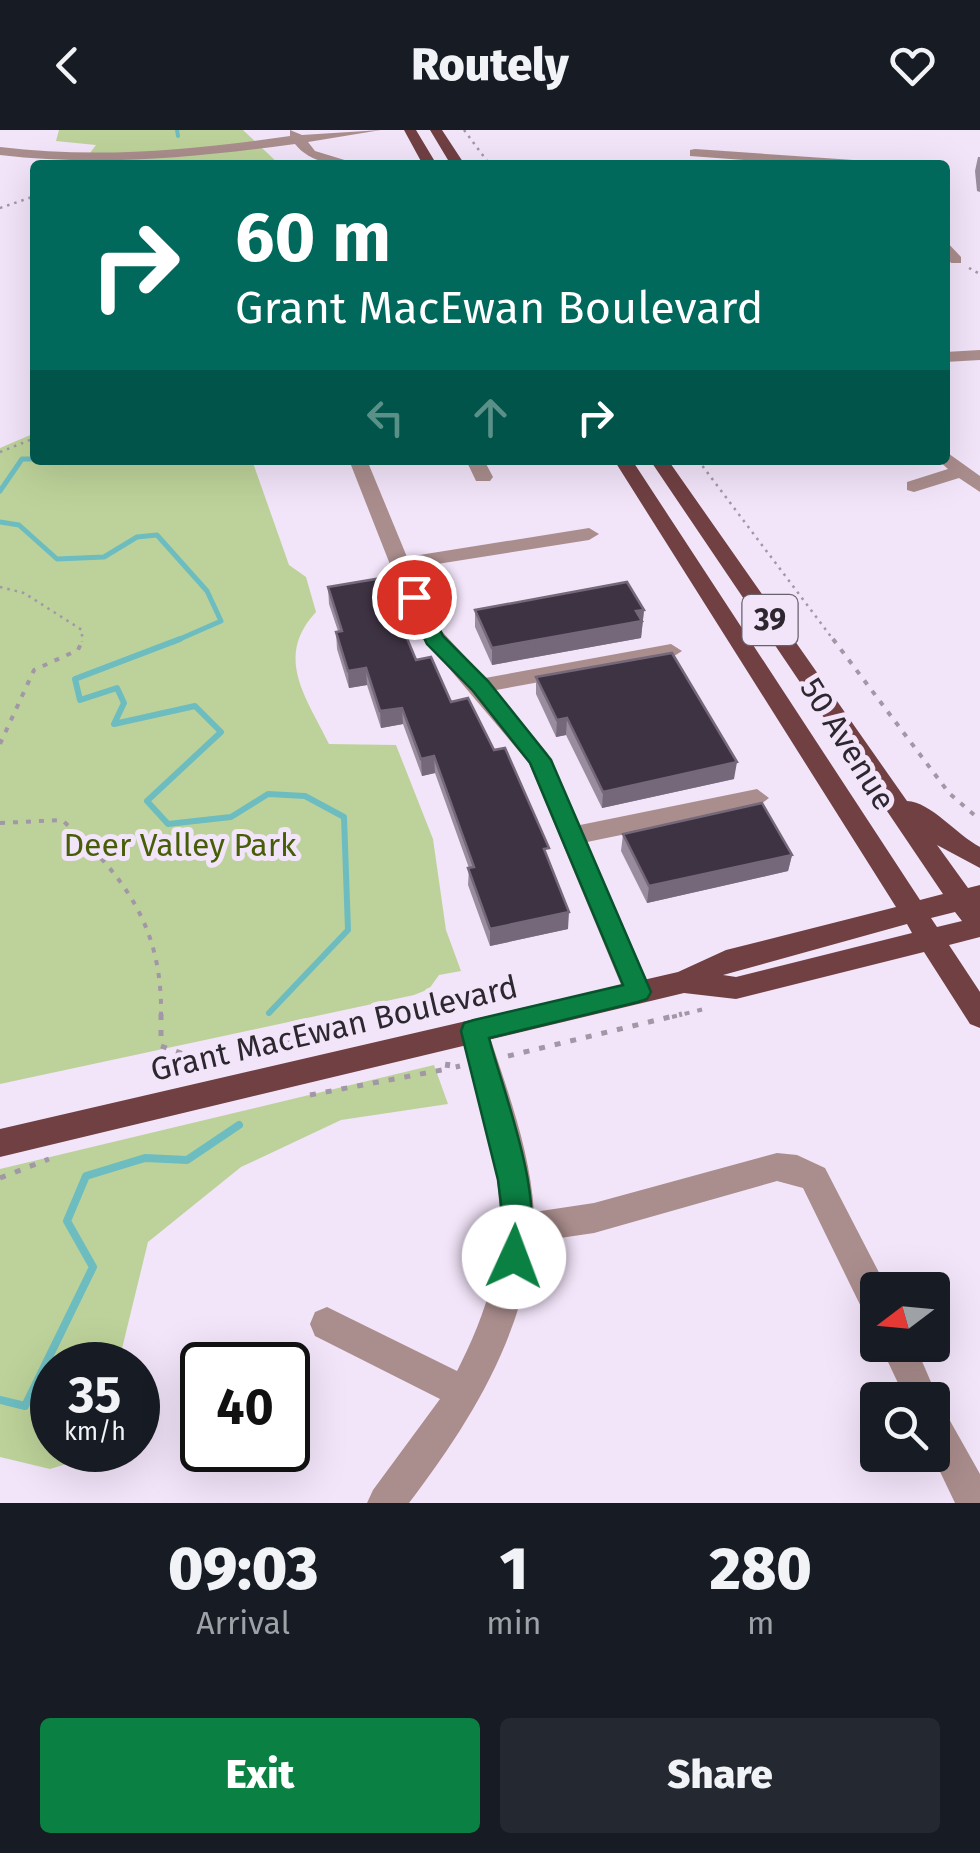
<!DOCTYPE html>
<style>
:root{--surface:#171b24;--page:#242831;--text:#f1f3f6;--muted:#9ea1a6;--accent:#0b8043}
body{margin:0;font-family:"Fira Sans",sans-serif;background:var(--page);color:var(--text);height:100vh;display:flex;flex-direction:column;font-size:38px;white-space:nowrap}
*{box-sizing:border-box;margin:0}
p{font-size:32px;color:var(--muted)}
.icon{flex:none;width:55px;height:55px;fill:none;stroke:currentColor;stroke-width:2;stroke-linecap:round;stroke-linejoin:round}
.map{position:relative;height:1373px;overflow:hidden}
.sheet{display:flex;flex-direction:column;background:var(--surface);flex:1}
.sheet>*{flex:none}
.guide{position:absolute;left:30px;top:30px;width:920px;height:305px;border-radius:10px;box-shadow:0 10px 40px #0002;background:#00695c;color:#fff;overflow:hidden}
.needle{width:65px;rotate:254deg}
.controls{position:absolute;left:860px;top:1142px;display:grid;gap:20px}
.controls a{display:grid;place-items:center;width:90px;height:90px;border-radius:10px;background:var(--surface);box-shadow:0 10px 40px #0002;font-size:50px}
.speed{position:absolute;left:30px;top:1212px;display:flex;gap:20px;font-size:50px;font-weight:700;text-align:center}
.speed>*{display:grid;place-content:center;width:130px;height:130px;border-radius:50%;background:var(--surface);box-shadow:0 10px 40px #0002;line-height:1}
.speed small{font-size:25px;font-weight:400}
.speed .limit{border:5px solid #111;border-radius:15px;background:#fff;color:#111}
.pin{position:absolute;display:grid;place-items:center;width:85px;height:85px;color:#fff;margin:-42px;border:5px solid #fff;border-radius:50%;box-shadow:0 2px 10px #0007}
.me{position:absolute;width:110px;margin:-55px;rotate:2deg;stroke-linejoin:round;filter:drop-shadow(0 0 8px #0008)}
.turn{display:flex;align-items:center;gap:35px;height:210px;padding:0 40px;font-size:45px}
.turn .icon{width:130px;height:130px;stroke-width:2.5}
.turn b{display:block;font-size:70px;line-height:85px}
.lanes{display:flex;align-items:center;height:95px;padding:0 40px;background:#0003;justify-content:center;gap:50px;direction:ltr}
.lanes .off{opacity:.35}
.eta{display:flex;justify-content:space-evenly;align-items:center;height:170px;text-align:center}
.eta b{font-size:60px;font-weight:800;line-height:70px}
.primary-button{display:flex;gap:20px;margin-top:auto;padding:20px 40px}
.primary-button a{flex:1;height:115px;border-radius:10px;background:var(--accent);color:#fff;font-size:40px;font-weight:800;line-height:115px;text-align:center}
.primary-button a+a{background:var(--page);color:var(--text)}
header{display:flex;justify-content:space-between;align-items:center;height:130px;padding:0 40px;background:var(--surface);font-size:45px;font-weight:800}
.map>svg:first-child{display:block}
.green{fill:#bdd29a}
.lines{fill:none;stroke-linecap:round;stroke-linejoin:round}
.stream-far3{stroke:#6dbdc0;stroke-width:4}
.stream-far2{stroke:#6dbdc0;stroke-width:5}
.stream-far1{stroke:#6dbdc0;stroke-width:6}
.stream{stroke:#6dbdc0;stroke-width:8}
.path-far2{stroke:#a197a6;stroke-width:2.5;stroke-dasharray:2.5 5;stroke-linecap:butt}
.path-far1{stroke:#a197a6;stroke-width:4;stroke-dasharray:5 8;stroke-linecap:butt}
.path{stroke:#a197a6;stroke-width:5;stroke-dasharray:6 10;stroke-linecap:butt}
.minor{fill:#aa8d8d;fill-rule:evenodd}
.major{fill:#704043;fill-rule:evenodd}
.wall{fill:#988c9e}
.shaded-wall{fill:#74687a}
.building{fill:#3e3343;stroke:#74687a;stroke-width:2.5}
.route{fill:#0b8043;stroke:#07532c;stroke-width:2.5}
.labels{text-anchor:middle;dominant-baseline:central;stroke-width:10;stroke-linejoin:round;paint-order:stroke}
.shield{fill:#f2e4f9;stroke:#68606c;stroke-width:2.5}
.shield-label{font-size:30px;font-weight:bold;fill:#2d282f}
.street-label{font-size:32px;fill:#2d282f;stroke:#f2e4f9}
.park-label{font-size:32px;fill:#475e07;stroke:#f2e4f9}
</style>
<header><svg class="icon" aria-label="back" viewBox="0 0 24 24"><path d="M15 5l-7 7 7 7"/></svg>Routely<svg class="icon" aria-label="heart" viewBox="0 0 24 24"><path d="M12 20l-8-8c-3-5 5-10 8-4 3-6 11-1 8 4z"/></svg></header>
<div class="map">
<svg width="980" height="1373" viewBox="0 0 980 1373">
<rect width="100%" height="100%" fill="#f2e4f9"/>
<path class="green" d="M 59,0 L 243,0 L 280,35 L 81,35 L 96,15 L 56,11 Z
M 35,303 L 35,330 L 252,330 L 289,435 L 306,447 L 316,482 C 274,527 306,567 329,614 L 396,615 L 433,709 L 446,800 L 461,841 L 439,845 L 429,859 L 414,865 L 0,954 L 0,318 Z
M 434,935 L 448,974 L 341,990 L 241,1037 L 148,1112 L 118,1235 L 52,1235 L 52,1320 L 97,1320 L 96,1325 L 50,1339 L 0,1327 L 0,1039 Z"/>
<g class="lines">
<path class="stream-far3" d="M 177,0 L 178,6
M 191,32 L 194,35"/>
<path class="stream-far2" d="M 0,361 L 22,329 L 35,329
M 0,392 L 19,395 L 57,429 L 104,427 L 137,407 L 157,405 L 207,461 L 221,491 L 173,512"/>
<path class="stream-far1" d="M 180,509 L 75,549 L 80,570 L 117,558 L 124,573 L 114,594 L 195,576 L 221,602 L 147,671 L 168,694 L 231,687 L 268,664 L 305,666 L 344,687 L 348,800 L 269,883"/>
<path class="stream" d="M 0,1270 L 25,1276 L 93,1137 L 67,1091 L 86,1046 L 145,1028 L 187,1030 L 239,995"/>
<path class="path-far2" d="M 464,0 L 490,35
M 0,78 L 35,66
M 969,138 L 980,144
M 0,322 L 35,308
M 698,330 L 835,512
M 0,457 L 24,463 L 82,500 L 82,512"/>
<path class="path-far1" d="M 833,509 L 949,663 L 980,690
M 0,614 L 34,540 L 78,520 L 83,509
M 0,693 L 62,690 C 126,747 163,799 161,887
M 392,887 L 433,877 L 435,887
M 672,887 L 708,878"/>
<path class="path" d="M 161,884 L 161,916 L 203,931 L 402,884
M 435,884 L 436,889
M 508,926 L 682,884
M 448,932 L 447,939 L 460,936
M 310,965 L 447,939
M 0,1048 L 49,1029"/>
<path class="minor" d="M 290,0 L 302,5 L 381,0 L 308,12 L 315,21 L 361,35 C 336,35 311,34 295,14 C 195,27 101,37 0,25 L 0,17 C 99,29 192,20 290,6 Z
M 695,19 L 868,31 L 875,35 L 810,35 L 690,26 L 690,20 Z
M 945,110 L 961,127 L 961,133 L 951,133 L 945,125 Z
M 980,220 L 980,230 L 945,232 L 945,222 Z
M 945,321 L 980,346 L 980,362 L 959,348 L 914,362 L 907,360 L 907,352 L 948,339 L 938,330 L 945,330 Z
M 349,330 L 367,330 L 407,427 L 589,398 L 599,404 L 589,410 L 412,438 L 436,495 L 485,548 L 671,514 L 682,521 L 671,528 L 496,560 L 548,624 L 580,695 L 757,659 L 769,668 L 757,677 L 587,712 L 652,862 L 648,870 L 638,873 L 628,870 L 624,862 L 529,633 L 415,498 Z
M 466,330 L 484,330 L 493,347 L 490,351 L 476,351 Z
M 474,889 L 484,893 L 488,901 C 507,960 530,1019 534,1082 L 594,1073 L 777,1023 L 797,1025 L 825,1038 L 888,1160 L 878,1160 L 878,1192 L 866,1187 L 803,1058 L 777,1051 L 594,1103 L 533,1112 C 520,1212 469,1294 409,1373 L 367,1373 L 373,1360 L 440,1269 L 315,1206 L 310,1194 L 315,1182 L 327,1177 L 457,1241 L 460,1235 C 525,1106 499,1031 460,901 L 464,893 Z
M 880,1215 L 915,1215 L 940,1273 L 980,1344 L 980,1373 L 955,1373 L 932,1325 L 932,1270 L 906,1270 Z"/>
<path class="major" d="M 404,0 L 416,0 L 437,35 L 423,35 Z
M 430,0 L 442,0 L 465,35 L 451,35 Z
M 614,330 L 632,330 L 920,770 L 943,764 L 650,330 L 668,330 L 907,671 C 931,672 957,705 980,717 L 980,738 L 937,715 L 968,758 L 980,755 L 980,807 L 949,815 L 980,862 L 980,898 L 970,894 L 924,822 L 736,869 L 684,863 L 0,1027 L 0,999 L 678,842 L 726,820 L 896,777 ZM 955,782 L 962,791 L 937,797 L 931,788 ZM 907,794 L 912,803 L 736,847 L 723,845 Z"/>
</g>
<path class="wall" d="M 978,27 L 980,27 L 980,62 L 977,61 L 975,41 Z
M 328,457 L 416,530 L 451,572 L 549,731 L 568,799 L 490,816 L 468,755 L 469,738 L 435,643 L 422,646 L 403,594 L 381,598 L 367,555 L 349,558 L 337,519 L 336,502 L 338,501 L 329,474 Z
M 475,480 L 644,480 L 641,508 L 492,535 L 475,497 Z
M 536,547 L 734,649 L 602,678 L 566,605 L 556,607 L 536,564 Z
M 623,704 L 792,725 L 788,741 L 647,773 L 621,721 Z"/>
<path class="shaded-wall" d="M 644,480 L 641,508 L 492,535 L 492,518 Z
M 366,538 L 367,555 L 349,558 L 348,541 Z
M 402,578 L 403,594 L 381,598 L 380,581 Z
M 567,588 L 566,605 L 556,607 L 557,590 Z
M 434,626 L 435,643 L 422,646 L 421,629 Z
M 737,632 L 734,649 L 602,678 L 603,662 Z
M 792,725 L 788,741 L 647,773 L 649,756 Z
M 569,782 L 568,799 L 490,816 L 490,799 Z"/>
<path class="building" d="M 382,448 L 416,530 L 431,527 L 451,572 L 468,568 L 494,620 L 505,618 L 549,718 L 544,719 L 569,782 L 490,799 L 468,738 L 474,737 L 434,626 L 421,629 L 402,578 L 380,581 L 366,538 L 348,541 L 336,502 L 342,501 L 328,457 Z
M 627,452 L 644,480 L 636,481 L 642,491 L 492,518 L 475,480 Z
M 672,523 L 737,632 L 603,662 L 567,588 L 557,590 L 536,547 Z
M 762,673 L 792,725 L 649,756 L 623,704 Z"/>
<path class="route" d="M 414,461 L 424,467 L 443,506 L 488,551 L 551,630 L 651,862 L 647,869 L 638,872 L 489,908 C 505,968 550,1078 524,1137 L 514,1141 L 503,1137 L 499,1127 L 504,1099 L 498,1050 L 461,901 L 464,893 L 474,890 L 623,855 L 530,633 L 473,561 L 427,514 L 404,467 Z"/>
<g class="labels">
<rect class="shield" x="742.5" y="465" width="55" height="50" rx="8"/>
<g class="shield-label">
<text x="770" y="490">39</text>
</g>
<g class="street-label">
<text transform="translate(848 614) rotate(58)">50 Avenue</text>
<text transform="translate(334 898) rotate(-13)">Grant MacEwan Boulevard</text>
</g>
<g class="park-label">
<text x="180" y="715">Deer Valley Park</text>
</g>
</g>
</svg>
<div class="controls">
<a><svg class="needle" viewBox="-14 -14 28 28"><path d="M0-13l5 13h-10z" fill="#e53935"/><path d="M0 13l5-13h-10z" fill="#9ea1a6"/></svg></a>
<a><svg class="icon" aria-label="search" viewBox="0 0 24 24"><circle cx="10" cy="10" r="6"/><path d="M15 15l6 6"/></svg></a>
</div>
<div class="speed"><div>35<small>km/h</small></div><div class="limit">40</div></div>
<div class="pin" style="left:414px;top:467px;background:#d93025"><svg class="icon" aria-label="arrive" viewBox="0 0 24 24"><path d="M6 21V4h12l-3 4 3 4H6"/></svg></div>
<svg class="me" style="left:514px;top:1127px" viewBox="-20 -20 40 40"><circle r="19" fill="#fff"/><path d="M0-13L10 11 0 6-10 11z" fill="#0b8043"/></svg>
<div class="guide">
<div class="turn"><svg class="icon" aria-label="right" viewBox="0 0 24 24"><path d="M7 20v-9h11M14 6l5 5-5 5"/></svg><div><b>60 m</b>Grant MacEwan Boulevard</div></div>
<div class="lanes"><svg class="icon off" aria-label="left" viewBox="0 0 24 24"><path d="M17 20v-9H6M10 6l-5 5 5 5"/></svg><svg class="icon off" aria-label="ahead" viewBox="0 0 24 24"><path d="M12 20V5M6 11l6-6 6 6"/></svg><svg class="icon" aria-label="right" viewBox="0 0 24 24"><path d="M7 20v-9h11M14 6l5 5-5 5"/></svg></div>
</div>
</div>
<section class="sheet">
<div class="eta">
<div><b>09:03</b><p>Arrival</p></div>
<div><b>1</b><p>min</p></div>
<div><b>280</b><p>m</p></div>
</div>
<div class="primary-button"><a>Exit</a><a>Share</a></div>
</section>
